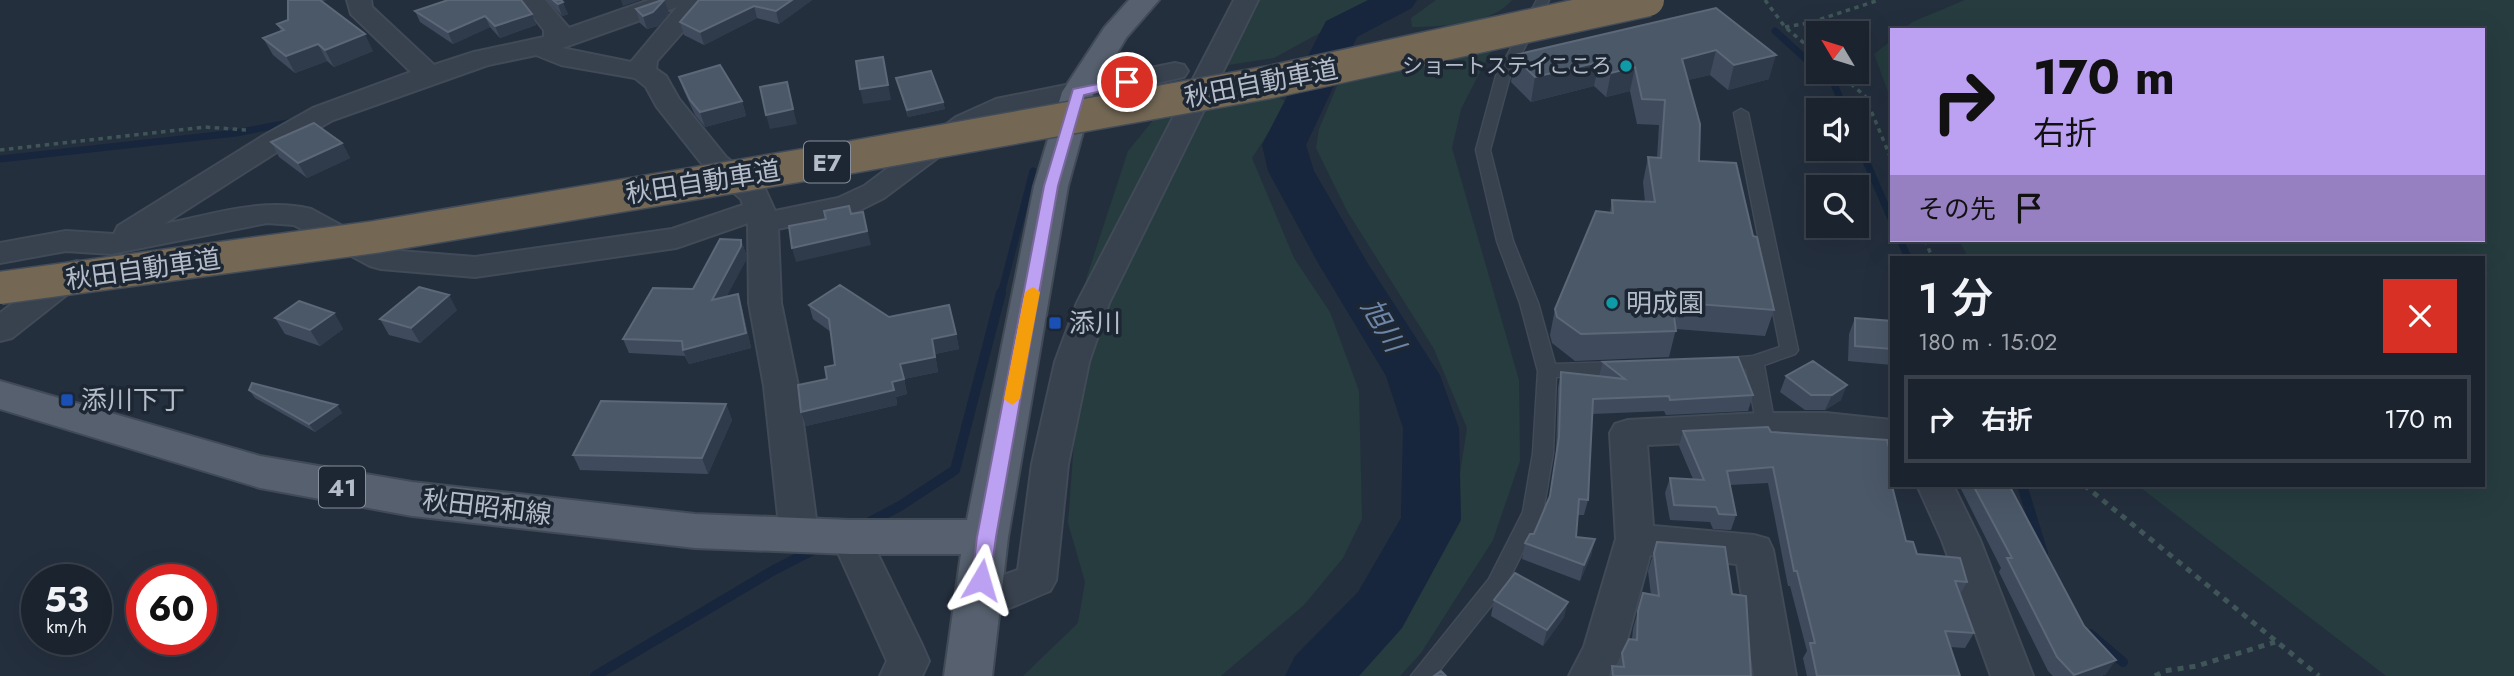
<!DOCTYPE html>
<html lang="ja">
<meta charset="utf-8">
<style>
:root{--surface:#1b232e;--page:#242b36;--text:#f1f3f6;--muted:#a0a4aa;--line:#39404a}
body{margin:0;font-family:Jost,"Noto Sans JP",sans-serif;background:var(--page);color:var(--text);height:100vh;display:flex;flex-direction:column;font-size:26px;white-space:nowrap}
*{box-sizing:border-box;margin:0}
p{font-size:23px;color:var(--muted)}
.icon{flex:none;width:38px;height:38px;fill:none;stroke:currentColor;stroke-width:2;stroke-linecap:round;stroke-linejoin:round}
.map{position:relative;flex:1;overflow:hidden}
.sheet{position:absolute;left:1890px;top:256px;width:595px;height:231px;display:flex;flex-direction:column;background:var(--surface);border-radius:0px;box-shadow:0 7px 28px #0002,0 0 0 2px var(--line)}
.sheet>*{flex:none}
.banner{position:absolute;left:1890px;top:28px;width:595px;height:214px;border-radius:0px;box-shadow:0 7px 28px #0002,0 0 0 2px var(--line);background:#bca0f2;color:#111;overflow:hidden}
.needle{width:46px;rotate:308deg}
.buttons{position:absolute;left:1806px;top:21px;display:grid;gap:14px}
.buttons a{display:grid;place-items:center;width:63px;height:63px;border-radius:0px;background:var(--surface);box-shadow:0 7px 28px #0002,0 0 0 2px var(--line);font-size:35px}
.speed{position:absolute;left:21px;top:564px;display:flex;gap:14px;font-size:35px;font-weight:700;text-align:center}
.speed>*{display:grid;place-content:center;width:91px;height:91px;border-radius:50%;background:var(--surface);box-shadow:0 7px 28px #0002,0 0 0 2px var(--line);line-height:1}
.speed small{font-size:18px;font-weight:400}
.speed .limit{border:10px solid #d22;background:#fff;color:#111}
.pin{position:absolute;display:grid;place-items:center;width:60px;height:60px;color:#fff;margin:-30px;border:4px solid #fff;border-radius:50%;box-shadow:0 2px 7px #0007}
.me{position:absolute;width:77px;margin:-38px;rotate:7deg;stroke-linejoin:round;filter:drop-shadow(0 0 5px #0008)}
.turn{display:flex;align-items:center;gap:24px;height:147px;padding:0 28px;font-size:32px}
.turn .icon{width:91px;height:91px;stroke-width:2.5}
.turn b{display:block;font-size:49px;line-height:60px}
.then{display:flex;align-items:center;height:66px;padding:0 28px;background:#0003;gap:14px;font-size:26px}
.round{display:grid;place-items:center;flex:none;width:74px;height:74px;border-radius:0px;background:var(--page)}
.head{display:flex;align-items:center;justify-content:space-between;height:119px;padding:0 28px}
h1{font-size:42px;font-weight:600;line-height:52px}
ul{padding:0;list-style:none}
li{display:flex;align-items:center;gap:21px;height:88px;margin:0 14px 10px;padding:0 14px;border:4px solid var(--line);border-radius:0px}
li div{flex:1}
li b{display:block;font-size:26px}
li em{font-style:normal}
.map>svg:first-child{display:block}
.green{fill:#263c3f}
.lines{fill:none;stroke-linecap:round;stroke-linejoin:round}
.stream-far1{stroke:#17263c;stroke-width:7}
.stream{stroke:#17263c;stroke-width:10}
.river{fill:#17263c;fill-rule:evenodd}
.lane-casing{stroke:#414a57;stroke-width:3}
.street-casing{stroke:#414a57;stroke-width:4}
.primary-casing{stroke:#414a57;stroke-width:4}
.path-far1{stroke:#3f5557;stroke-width:3.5;stroke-dasharray:4.5 4.5;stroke-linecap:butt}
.path{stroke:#3f5557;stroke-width:5;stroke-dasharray:6 6;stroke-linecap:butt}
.lane{fill:#38414e;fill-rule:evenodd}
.street{fill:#38414e;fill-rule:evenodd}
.primary{fill:#56606e;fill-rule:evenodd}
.highway-bridge-casing{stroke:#434c59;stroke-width:35;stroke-linecap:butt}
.highway-bridge{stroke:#746855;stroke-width:32}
.wall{fill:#3f4b5c}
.shaded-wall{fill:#2f3b4b}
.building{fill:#4b5868;stroke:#5c6777;stroke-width:2}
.route{fill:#bca0f2;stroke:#7a689d;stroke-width:2}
.slow{fill:#f59e0b}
.culture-dot{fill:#0f9aa8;stroke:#1d2633;stroke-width:2.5}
.transit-dot{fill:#1a4fb4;stroke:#1d2633;stroke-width:2.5}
.labels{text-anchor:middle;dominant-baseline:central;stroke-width:7;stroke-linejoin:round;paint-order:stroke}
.far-poi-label{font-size:21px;fill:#b4bcc9;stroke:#1d2633;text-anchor:end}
.shield{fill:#1d2633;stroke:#878f9c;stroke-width:2}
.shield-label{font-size:24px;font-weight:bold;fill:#b4bcc9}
.street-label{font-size:26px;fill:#b4bcc9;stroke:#1d2633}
.poi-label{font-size:26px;fill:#b4bcc9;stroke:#1d2633;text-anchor:start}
.water-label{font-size:28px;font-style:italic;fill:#6d86a8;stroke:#1d2633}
</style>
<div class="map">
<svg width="2514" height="676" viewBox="0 0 2514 676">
<rect width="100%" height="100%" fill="#242f3e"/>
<path class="green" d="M 1259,0 L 1380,0 L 1274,58 L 1228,65 Z
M 1436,0 L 1512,0 C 1493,24 1441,27 1412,27 L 1411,18 Z
M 1965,0 L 2514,0 L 2514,676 L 2386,676 L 2137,485 L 2483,485 L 2483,257 L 1968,257 L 1959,240 L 2483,240 L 2483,30 L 1903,30 L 1912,22 Z
M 1892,40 L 1892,103 L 1874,54 Z
M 1490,47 L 1491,51 L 1461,109 L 1452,148 L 1519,380 L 1520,461 L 1493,540 L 1421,653 L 1400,676 L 1340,676 L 1398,613 L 1452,525 L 1467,428 L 1434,349 L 1347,211 L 1316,148 L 1319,129 L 1337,86 L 1359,73 Z
M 1272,95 L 1288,102 L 1252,158 L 1294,258 L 1330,312 L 1359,391 L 1362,519 L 1343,558 L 1304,605 L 1221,676 L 1023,676 L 1078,623 L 1085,582 L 1068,523 L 1086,279 L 1128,151 L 1155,118 Z"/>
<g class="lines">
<path class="stream-far1" d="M 1775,31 L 1818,70
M 1820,72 L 1834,84 L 1845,110
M 1857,140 L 1892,221
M 0,159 L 236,133 L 293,122
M 1900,240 L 1908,257
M 1001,294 L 1033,171"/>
<path class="stream" d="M 2022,485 L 2043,553
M 864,525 L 900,506 L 955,470 L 1001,293
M 2090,634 L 2123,662
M 595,676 L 774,570 L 817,548"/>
<path class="river" d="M 1368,0 L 1417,0 L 1412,8 L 1357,37 L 1306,145 L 1314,171 L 1367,262 L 1440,375 L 1459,428 L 1461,520 L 1402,628 L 1359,676 L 1285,676 L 1295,656 L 1358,592 L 1401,518 L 1403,428 L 1386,376 L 1318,263 L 1268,171 L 1262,145 L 1326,21 Z"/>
<g class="lane-casing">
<path id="lane" d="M 1537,0 L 1549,0 L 1510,76 L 1490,150 L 1513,241 L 1538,303 L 1555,364 L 1622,362 L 1628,364 L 1631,368 L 1628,372 L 1622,374 L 1556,377 L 1553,453 L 1543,512 L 1503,591 L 1435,676 L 1411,676 L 1489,579 L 1523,512 L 1533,453 L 1538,371 L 1520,303 L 1497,241 L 1476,150 L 1496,76 Z
M 1741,109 L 1748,113 L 1798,350 L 1795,354 L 1764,365 L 1775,426 L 1773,431 L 1759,431 L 1757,426 L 1746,369 L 1711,368 L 1708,364 L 1711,360 L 1753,356 L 1780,347 L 1734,113 Z"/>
</g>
<g class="street-casing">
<path id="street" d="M 347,0 L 371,0 L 372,7 L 434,65 L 474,52 L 544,37 L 544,30 L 520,0 L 545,0 L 569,28 L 649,0 L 701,0 L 702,10 L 657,61 L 656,69 L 666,76 L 679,99 L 726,157 L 765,189 L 775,211 L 838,198 L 864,186 L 956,117 L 996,99 L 1175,63 L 1184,65 L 1188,71 L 1184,77 L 1175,79 L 1014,112 L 976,129 L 884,198 L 858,211 L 778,229 L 781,303 L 798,386 L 818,534 L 813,545 L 799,549 L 785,545 L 780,534 L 764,386 L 749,303 L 748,223 L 676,248 L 475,277 L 381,269 L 370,266 L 294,225 L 267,223 L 111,254 L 66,251 L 0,263 L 0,243 L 66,231 L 114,234 L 118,226 L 263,136 L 313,108 L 411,72 L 351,14 ZM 677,7 L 631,62 L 562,48 ZM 536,55 L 561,65 L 635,78 L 646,87 L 657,107 L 706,169 L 741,199 L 743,205 L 672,229 L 475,257 L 387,250 L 311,209 C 263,197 211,215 164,224 L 283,148 L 333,120 L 488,65 Z
M 1234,0 L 1258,0 L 1109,303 L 1089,362 L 1068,464 L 1056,580 L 1050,591 C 1024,601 990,621 964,613 L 958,601 L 964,589 L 1018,570 L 1032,464 L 1055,362 L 1077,303 Z
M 77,261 L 88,264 L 93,271 L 88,278 L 12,338 L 0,341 L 0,313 L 66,264 Z
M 1760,413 L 1826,413 L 1892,420 L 1892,446 L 1793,438 L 1647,445 L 1653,526 L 1754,535 L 1768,539 L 1773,550 L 1796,676 L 1754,676 L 1737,564 L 1650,555 L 1625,647 L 1611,676 L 1569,676 L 1584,647 L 1616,539 L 1610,433 L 1615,424 L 1628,420 Z
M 1917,485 L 1953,485 L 1980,540 L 2033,676 L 1991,676 L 1942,540 Z
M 850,522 L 864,526 L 922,645 L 929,661 L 922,676 L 880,676 L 887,661 L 831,537 L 836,526 Z"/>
</g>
<g class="primary-casing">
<path id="primary" d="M 1129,0 L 1159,0 L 1126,38 L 1094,92 L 1068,186 L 1008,537 L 992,676 L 944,676 L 961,554 L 850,554 L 695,548 L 412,516 L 260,488 L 0,409 L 0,381 L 260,456 L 412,482 L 695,514 L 850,520 L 967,520 L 1034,186 L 1062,92 L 1104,28 Z"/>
</g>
<path class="path-far1" d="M 1765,0 L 1785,27 L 1818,55
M 1785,27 L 1809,23 L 1879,0
M 1837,72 L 1865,96 L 1892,161
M 0,150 L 205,127 L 246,130
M 1925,240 L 1932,257"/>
<path class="path" d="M 2084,485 L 2319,676
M 2155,676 L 2164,671 L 2197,666 L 2275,642"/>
<use href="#lane" class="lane"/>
<use href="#street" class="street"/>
<use href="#primary" class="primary"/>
<g class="highway-bridge-casing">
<path id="highway-bridge" d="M 0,288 L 375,237 L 852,157 L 1270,82 L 1648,0"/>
</g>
<use href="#highway-bridge" class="highway-bridge"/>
</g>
<path class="wall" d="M 288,0 L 327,0 L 321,1 L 373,51 L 334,67 L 327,61 L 295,73 L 273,55 L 263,38 L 281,31 L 277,24 L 288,20 Z
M 547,0 L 561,0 L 568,14 L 562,16 Z
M 699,0 L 812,0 L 779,24 L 757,18 L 704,45 L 684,35 L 680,22 Z
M 1716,8 L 1769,79 L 1728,90 L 1710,75 L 1688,80 L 1699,161 L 1753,236 L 1774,310 L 1765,336 L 1676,329 L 1669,357 L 1575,361 L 1552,343 L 1550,335 L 1555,309 L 1610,212 L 1612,200 L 1645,202 L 1643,182 L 1648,157 L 1657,158 L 1659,125 L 1637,124 L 1630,91 L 1606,97 L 1594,86 L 1531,102 L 1511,82 L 1515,55 Z
M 636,9 L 669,13 L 658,26 L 647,29 L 640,23 Z
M 415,11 L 532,14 L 536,25 L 500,38 L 490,27 L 453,44 L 420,22 Z
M 679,77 L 742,101 L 746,116 L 705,127 L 695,115 L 684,91 Z
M 896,78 L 943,102 L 945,109 L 908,117 Z
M 271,142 L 342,143 L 350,158 L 307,178 L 279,157 Z
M 741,240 L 746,254 L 746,260 L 726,297 L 738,294 L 742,308 L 751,348 L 689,364 L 685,356 L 629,353 L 623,339 L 693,289 Z
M 809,305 L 889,317 L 956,334 L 959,349 L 935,354 L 938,372 L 904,379 L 907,394 L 896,397 L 897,405 L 806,426 L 801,412 L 827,379 L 835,365 L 831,332 L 813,319 Z
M 457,310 L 420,343 L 389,335 L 380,319 Z
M 334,313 L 343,329 L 320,346 L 285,334 L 275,318 Z
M 1855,318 L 1892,321 L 1892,365 L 1848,361 L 1849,334 Z
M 1813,361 L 1841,400 L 1825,410 L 1805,410 L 1780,392 L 1786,376 Z
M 1603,362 L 1753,395 L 1748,411 L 1666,415 L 1664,411 L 1592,414 L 1588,500 L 1584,515 L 1578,515 L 1576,537 L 1595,539 L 1591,555 L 1580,581 L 1522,559 L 1525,543 L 1534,534 L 1549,500 L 1556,453 L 1558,388 L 1561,372 L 1599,376 Z
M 249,390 L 337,405 L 342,413 L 315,432 L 255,398 Z
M 726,404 L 732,420 L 708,474 L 580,470 L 573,455 Z
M 1683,431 L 1771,432 L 1892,459 L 1892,485 L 1896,485 L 1893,491 L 1906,541 L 1917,554 L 1967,582 L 1960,595 L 1974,633 L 1965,648 L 1950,647 L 1960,676 L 1807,676 L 1803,658 L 1807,651 L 1790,586 L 1788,586 L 1768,483 L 1730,485 L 1736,515 L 1731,530 L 1713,529 L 1710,522 L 1670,520 L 1665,493 L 1670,478 L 1693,479 L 1679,446 Z
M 1962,485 L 2009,485 L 2106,674 L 2101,676 L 2053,676 L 2048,671 L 1999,572 L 2001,568 L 1961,489 Z
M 1657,542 L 1732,594 L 1751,676 L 1609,676 L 1612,666 L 1618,667 L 1622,653 L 1632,639 L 1633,629 L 1643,593 L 1651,595 L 1648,571 Z
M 1494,600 L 1564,617 L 1543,646 L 1491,616 Z"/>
<path class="shaded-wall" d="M 621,0 L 641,0 L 623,6 Z
M 664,0 L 669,13 L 658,26 L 647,29 L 643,16 Z
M 792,0 L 812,0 L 779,24 L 776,11 Z
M 563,2 L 568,14 L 562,16 L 558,4 Z
M 754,6 L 757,18 L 704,45 L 700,32 Z
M 532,14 L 536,25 L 500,38 L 495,26 Z
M 485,16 L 490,27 L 453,44 L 448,32 Z
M 365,34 L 373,51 L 334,67 L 325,50 Z
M 318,44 L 327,61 L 295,73 L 286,56 Z
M 1716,50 L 1710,75 L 1676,83 L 1682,59 Z
M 1776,55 L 1769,79 L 1728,90 L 1734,65 Z
M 883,57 L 891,100 L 863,104 L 860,89 Z
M 1599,62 L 1594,86 L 1531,102 L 1535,77 Z
M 1635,67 L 1630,91 L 1606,97 L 1611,73 Z
M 790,96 L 797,124 L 770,129 L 766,115 Z
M 742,101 L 746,116 L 705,127 L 700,112 Z
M 943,102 L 945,109 L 908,117 L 907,110 Z
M 342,143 L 350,158 L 307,178 L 298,163 Z
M 863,212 L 871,245 L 796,262 L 792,248 Z
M 741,240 L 746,254 L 746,260 L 717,315 L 712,300 Z
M 738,294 L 742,308 L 751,348 L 689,364 L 683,350 Z
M 449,295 L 457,310 L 420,343 L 411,328 Z
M 334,313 L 343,329 L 320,346 L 310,330 Z
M 956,334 L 959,349 L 935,354 L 938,372 L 904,379 L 907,394 L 896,397 L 897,405 L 806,426 L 801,412 L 892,382 L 900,364 L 932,339 Z
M 1847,385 L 1841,400 L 1825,410 L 1832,395 Z
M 726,404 L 732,420 L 708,474 L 702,458 Z
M 337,405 L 342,413 L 315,432 L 309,424 Z
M 1595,539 L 1591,555 L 1580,581 L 1584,565 Z
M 1568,602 L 1564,617 L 1543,646 L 1547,630 Z
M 2116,660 L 2106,674 L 2101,676 L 2073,676 Z"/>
<path class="building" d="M 288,0 L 320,0 L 365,34 L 325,50 L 318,44 L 286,56 L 263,38 L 284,30 L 277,24 L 288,20 Z
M 448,0 L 521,0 L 532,14 L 495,26 L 485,16 L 448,32 L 415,11 Z
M 553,0 L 561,0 L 563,2 L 558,4 Z
M 662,0 L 664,0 L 653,12 L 643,16 L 636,9 Z
M 699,0 L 792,0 L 776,11 L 754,6 L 700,32 L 680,22 Z
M 1716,8 L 1776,55 L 1734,65 L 1716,50 L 1682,59 L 1700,124 L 1699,161 L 1736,163 L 1753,236 L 1757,237 L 1774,310 L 1672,302 L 1676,331 L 1581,334 L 1557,317 L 1555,309 L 1596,211 L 1613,213 L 1612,200 L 1655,202 L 1648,157 L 1661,158 L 1665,100 L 1642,99 L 1635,67 L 1611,73 L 1599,62 L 1535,77 L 1515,57 L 1515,55 Z
M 883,57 L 888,85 L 860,89 L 856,61 Z
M 720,65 L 742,101 L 700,112 L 690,100 L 679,77 Z
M 931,71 L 943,102 L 907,110 L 896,78 Z
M 787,82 L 793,109 L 766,115 L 760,87 Z
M 314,123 L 342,143 L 298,163 L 271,142 Z
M 849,206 L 851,214 L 863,212 L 867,231 L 792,248 L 789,226 L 826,219 L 824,211 Z
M 720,239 L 741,240 L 741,246 L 712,300 L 738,294 L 746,333 L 683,350 L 682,341 L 623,339 L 653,288 L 693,289 Z
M 840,285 L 889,317 L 949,305 L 956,334 L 932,339 L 935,357 L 900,364 L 904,379 L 892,382 L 894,390 L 801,412 L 798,385 L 827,379 L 825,367 L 835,365 L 829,319 L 809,305 Z
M 419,287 L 449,295 L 411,328 L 380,319 Z
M 299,301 L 334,313 L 310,330 L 275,318 Z
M 1855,318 L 1892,321 L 1892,349 L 1855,346 Z
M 1738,357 L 1753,395 L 1670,400 L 1669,396 L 1593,399 L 1588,500 L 1579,499 L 1576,537 L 1595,539 L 1584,565 L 1525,543 L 1530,534 L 1534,534 L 1550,496 L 1559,437 L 1561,372 L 1625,379 L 1603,362 Z
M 1813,361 L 1847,385 L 1832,395 L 1811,395 L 1786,376 Z
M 252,383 L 337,405 L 309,424 L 249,390 Z
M 601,401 L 726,404 L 702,458 L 573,455 Z
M 1768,427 L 1771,432 L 1887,440 L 1892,459 L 1891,482 L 1906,541 L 1913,542 L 1917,554 L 1960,558 L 1963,568 L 1967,582 L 1955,581 L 1974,633 L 1945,631 L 1960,676 L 1817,676 L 1810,643 L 1815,643 L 1797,571 L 1794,571 L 1773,467 L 1727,471 L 1736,515 L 1719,514 L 1716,507 L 1674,505 L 1670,478 L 1704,480 L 1683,431 Z
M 1973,485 L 2009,485 L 2084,626 L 2116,660 L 2074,675 L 2057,657 L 2007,558 L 2012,558 Z
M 1657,542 L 1725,547 L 1732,594 L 1746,596 L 1751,676 L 1613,676 L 1612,666 L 1624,667 L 1622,653 L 1629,639 L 1637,640 L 1638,611 L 1643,593 L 1659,596 L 1654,553 Z
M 1515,573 L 1568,602 L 1547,630 L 1494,600 Z
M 1441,671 L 1446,676 L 1434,676 Z"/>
<path class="route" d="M 1127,78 L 1131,79 L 1131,84 L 1084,95 L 1058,186 L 996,537 L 990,580 L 988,585 L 981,587 L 974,585 L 972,580 L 977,537 L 1044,186 L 1073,89 Z"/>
<path class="slow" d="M 1033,287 L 1040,292 L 1020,399 L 1012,405 L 1004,399 L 1025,292 Z"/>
<g class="culture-dot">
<circle cx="1626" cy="66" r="7"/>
<circle cx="1612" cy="303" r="7"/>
</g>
<g class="transit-dot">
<rect x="1048" y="316" width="14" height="14" rx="3.5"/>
<rect x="60" y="393" width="14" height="14" rx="3.5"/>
</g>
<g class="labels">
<g class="far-poi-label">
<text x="1612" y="66">ショートステイこころ</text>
</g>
<g class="shield">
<rect x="804" y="141.5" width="46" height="41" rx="5"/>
<rect x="319" y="466.5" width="46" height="41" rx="5"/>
</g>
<g class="shield-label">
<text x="827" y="162">E7</text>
<text x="342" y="487">41</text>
</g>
<g class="street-label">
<text transform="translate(1261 83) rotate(-11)">秋田自動車道</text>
<text transform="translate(703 182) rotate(-9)">秋田自動車道</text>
<text transform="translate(143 269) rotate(-8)">秋田自動車道</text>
<text transform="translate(487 507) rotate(7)">秋田昭和線</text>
</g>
<g class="poi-label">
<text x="1626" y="303">明成園</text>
<text x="1069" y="323">添川</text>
<text x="81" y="400">添川下丁</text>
</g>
<g class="water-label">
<text transform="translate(1383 325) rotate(59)">旭川</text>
</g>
</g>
</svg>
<div class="buttons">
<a><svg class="needle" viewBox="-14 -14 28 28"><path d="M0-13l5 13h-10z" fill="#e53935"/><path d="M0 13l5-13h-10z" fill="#a0a4aa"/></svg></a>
<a><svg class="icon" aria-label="sound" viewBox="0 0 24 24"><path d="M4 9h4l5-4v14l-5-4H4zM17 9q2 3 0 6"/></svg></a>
<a><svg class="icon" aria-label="search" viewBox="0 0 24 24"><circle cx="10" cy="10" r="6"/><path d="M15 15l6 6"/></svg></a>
</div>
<div class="speed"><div>53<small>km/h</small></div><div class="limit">60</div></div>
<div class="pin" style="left:1127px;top:82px;background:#d93025"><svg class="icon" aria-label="arrive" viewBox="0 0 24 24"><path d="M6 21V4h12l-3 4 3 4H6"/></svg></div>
<svg class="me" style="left:981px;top:580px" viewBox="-20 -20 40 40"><path d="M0-17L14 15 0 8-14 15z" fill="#bca0f2" stroke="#fff" stroke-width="4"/></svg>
<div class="banner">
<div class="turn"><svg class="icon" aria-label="right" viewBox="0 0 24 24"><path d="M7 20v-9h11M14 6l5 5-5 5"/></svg><div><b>170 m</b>右折</div></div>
<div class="then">その先<svg class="icon" aria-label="arrive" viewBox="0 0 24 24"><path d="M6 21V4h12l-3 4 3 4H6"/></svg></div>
</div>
<section class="sheet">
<div class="head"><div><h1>1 分</h1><p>180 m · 15:02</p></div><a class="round" style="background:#d93025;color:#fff"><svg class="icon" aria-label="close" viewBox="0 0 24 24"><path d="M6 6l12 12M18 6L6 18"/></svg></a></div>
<ul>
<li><svg class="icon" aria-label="right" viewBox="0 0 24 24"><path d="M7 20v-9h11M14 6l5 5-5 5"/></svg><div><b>右折</b></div><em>170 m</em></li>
</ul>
</section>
</div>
